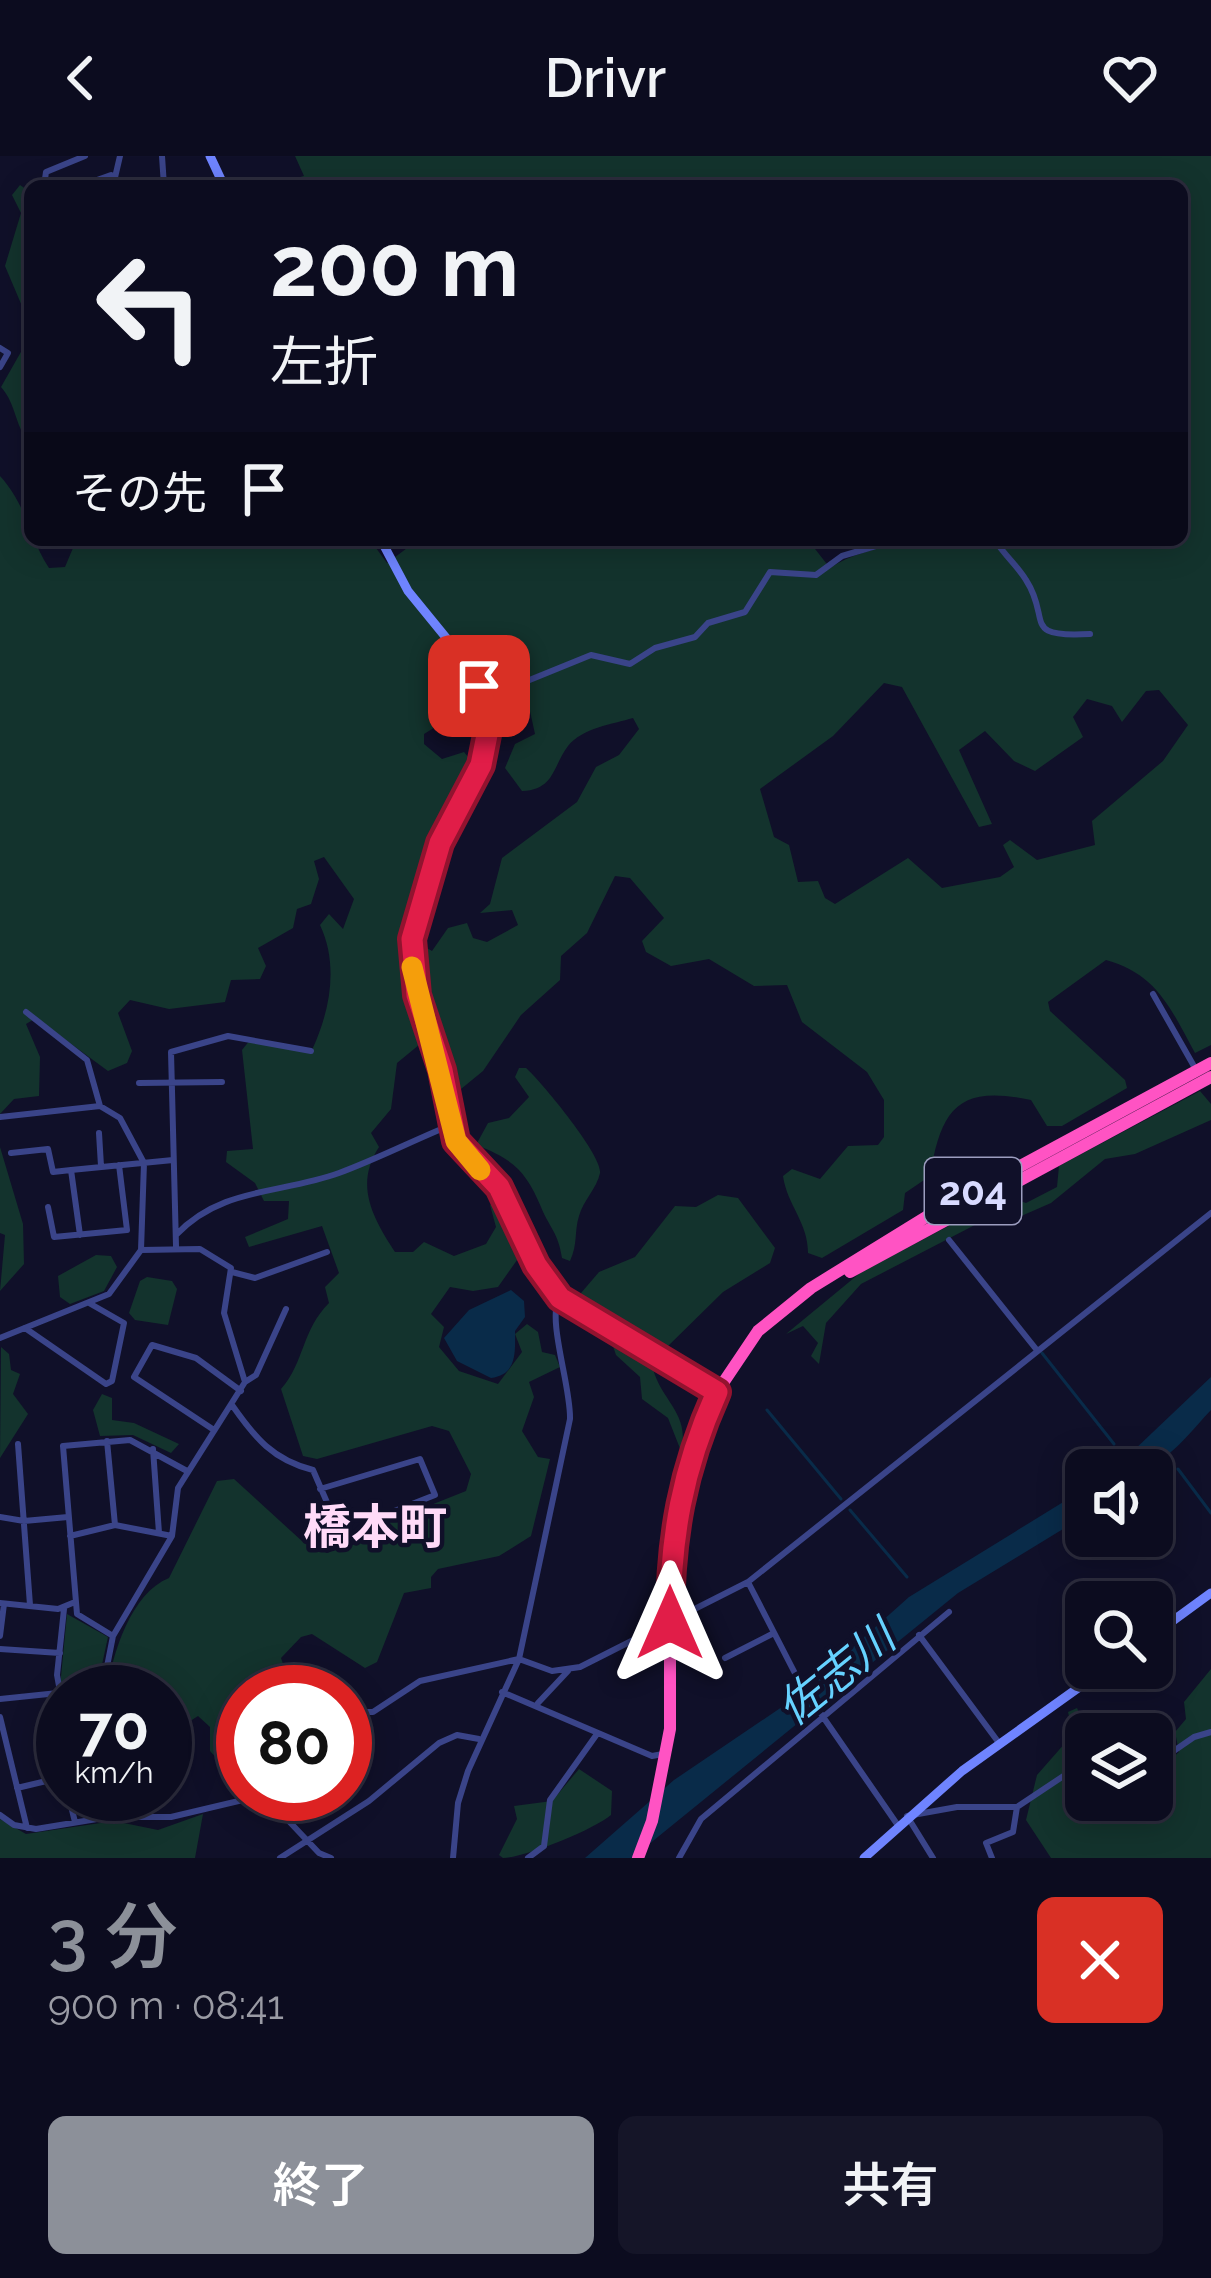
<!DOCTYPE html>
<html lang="ja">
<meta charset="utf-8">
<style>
:root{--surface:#0c0c1f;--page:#151528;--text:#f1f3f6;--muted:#9a9ba4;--line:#2c2c3d;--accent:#8c9099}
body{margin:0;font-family:Raleway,"Noto Sans JP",sans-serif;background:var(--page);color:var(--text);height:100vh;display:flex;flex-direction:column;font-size:45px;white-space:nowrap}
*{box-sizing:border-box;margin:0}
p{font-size:39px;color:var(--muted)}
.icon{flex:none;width:66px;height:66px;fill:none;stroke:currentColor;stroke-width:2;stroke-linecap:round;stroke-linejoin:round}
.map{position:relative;height:1702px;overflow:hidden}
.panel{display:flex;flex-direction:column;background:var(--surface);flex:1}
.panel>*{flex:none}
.top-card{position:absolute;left:24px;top:24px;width:1164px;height:366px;border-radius:18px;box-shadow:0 6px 30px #0003,0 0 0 3px var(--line);background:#0c0c1f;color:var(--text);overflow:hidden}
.controls{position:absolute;left:1065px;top:1293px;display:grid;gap:24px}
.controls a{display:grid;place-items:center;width:108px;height:108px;border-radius:18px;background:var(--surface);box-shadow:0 6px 30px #0003,0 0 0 3px var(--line);font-size:60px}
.speed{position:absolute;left:36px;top:1509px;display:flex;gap:24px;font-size:60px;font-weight:700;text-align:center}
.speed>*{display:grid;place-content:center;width:156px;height:156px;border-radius:50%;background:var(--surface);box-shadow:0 6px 30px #0003,0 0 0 3px var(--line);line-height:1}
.speed small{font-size:30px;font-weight:400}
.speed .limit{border:18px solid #d22;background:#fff;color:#111}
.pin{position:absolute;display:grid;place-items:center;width:102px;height:102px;color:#fff;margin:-51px;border-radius:24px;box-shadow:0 6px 18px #0006}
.me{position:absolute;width:132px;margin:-66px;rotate:0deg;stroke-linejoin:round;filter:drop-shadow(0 0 9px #0008)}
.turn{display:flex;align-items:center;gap:42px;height:252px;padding:0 48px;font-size:54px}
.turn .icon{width:156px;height:156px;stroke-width:2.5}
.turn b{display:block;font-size:84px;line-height:102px}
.then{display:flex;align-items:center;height:114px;padding:0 48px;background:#0003;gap:24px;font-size:45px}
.round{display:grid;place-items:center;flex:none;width:126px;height:126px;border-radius:18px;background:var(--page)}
.head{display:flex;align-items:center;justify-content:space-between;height:204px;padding:0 48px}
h1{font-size:72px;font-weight:600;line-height:90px;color:var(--accent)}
.button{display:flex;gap:24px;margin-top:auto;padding:24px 48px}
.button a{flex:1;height:138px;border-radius:18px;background:var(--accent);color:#fff;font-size:48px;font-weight:600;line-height:138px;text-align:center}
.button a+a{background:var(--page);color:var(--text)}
header{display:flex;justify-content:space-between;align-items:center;height:156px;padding:0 48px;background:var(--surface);font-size:54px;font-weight:600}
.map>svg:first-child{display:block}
.green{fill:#13332d;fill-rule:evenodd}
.water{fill:#092b49}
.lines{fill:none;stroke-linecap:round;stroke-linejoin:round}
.stream{stroke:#092b49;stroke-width:3}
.street{stroke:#3a4489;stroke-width:6}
.secondary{stroke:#6f84ff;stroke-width:9}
.highway{stroke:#ff53c3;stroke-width:12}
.route-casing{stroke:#92132f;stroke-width:30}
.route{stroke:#e11d48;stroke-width:21}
.slow{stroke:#f59e0b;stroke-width:21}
.labels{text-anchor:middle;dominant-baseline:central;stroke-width:9;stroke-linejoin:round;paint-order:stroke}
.shield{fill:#101029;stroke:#9c9dbf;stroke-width:3}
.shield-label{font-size:39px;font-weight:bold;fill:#d8daff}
.water-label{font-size:45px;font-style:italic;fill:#66d2ff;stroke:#101029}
.quarter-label{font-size:48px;font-weight:bold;fill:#ffdaf8;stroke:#101029}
</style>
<header><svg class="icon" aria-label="back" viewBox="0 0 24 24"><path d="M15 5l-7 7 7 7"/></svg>Drivr<svg class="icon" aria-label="heart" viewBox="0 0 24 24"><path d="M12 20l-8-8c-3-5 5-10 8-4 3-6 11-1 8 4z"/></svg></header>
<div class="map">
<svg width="1211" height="1702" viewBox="0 0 1211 1702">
<rect width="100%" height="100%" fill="#101029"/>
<path class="green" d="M 295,0 L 1211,0 L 1211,889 L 1195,897 C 1171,853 1157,818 1106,804 L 1048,846 L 1050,855 L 1125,924 L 1127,932 L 1062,970 L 1047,970 L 1031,944 C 957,928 941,954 930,1020 L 905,1037 L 903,1054 L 822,1102 L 808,1097 C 808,1066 787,1049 783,1020 L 792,1013 L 820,1023 L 848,990 L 878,989 L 884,981 L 884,944 L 867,916 L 802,866 L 787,829 L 754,830 L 709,803 L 671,810 L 646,796 L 642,785 L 664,762 L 630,722 L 615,720 L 587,777 L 561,800 L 560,824 L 521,859 L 483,915 L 461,933 L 452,929 L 442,885 L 425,884 L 397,907 L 391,953 L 371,977 L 379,991 C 354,1029 373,1062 395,1096 L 413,1096 L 424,1086 L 454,1100 L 486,1088 L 496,1071 L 490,1049 L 499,1045 L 522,1097 L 498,1131 L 473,1135 L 450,1131 L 431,1158 L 444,1171 L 439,1191 L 459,1215 L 498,1228 L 522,1196 L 515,1178 L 527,1168 L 538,1176 L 542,1196 L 555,1199 L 560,1211 L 529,1226 L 534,1241 L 522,1275 L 538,1301 L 550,1303 L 531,1380 L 499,1400 L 438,1413 L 431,1421 L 431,1432 L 404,1437 L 377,1506 L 365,1512 L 312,1478 L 301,1481 L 281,1502 L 290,1528 L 286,1536 L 243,1536 L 225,1559 L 239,1571 L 225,1588 L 243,1612 L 243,1631 L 210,1595 L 210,1571 L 198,1560 L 181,1571 L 165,1569 L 165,1536 L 107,1536 C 112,1498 131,1437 169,1422 L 217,1325 L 234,1323 L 303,1386 L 327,1397 L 371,1383 L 388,1366 L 466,1335 L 471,1318 L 449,1275 L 432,1270 L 317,1303 L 303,1300 L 281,1233 C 305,1206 301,1175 329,1147 L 325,1131 L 339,1117 L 322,1070 L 249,1091 L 245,1081 L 288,1063 L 289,1045 L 264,1045 L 255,1027 L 226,1006 L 227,995 L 253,993 L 242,894 L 250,884 L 312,894 C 330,855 339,809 320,769 L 329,758 L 343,773 L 354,743 L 324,701 L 314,705 L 319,723 L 311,748 L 297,753 L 293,772 L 258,792 L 266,810 L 260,823 L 231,824 L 225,846 L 169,853 L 130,844 L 118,857 L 132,895 L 127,907 L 108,915 L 36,862 L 26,868 L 40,901 L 39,940 L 14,943 L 0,958 L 0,320 C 28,351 27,378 49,412 L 65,411 L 73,392 L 68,384 L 342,384 L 376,392 L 387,407 L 418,384 L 808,384 L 830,412 C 899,365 1094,384 1182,384 L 1182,30 L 265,30 L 304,20 ZM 474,502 L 493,532 L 510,528 L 528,546 L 535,578 L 515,588 L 505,612 L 522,635 C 555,634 553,609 568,590 C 582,572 613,568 633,562 L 639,573 L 619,599 L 596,611 L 577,646 L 502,702 L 490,748 L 480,757 L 512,754 L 518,769 L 487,786 L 473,782 L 467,767 L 448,772 L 432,795 L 403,778 L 424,694 L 452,647 L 469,602 L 464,596 L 442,603 L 424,588 L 424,578 L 458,557 L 462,543 L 453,508 ZM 884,527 L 902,531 L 979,671 L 992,668 L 959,594 L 985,575 L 1014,605 L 1035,615 L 1083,581 L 1073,561 L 1087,543 L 1112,550 L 1122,566 L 1146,535 L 1159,534 L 1188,569 L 1163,605 L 1092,665 L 1095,689 L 1037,704 L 1010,684 L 1003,689 L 1014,711 L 1000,721 L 942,732 L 908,702 L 835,748 L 825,742 L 818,725 L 798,726 L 789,689 L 774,681 L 760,633 L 833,580 Z
M 20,29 L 30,36 L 30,169 L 5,110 L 21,57 L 12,39 Z
M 30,180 L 30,287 C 15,272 17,249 1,231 Z
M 519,912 L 526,912 C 540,924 603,1000 600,1017 C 597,1032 583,1045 579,1060 C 574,1076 578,1088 570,1105 L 562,1102 C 558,1076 550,1073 541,1051 C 526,1015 513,1003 476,989 L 488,967 L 509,962 L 529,941 L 515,921 Z
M 1200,935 L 1211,948 L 1211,964 L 1135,998 L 1105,1003 L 1051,1047 L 1019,1061 L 998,1057 L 861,1128 L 826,1167 L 819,1208 L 811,1200 L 818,1187 L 803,1170 L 786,1178 L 860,1117 L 1005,1040 L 1026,1047 L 1057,1031 L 1059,1010 Z
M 0,991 L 23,1068 L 24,1108 L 0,1135 L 5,1079 L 0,1077 Z
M 718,1039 L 738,1042 L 775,1092 L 770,1107 L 723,1136 L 665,1193 L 582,1144 L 581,1137 L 599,1116 L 635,1101 L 675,1050 L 696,1051 Z
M 96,1099 L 111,1100 L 117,1111 L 104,1135 L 70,1148 L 60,1141 L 58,1120 Z
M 147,1121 L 172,1125 L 177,1133 L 168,1169 L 135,1164 L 129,1157 L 140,1125 Z
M 612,1187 L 652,1208 C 658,1243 691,1256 681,1295 L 668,1262 L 642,1243 L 640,1221 L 616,1199 Z
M 1,1191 L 9,1198 L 11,1214 L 20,1218 L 13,1238 L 28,1258 L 0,1302 Z
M 102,1238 L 112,1242 L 112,1264 L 134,1267 L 179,1288 L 171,1297 L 133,1279 L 100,1280 L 93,1254 Z
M 67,1458 L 108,1481 L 96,1536 L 60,1531 Z
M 1211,1513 L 1211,1702 L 1051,1702 L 1026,1664 L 1037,1619 L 1073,1578 L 1068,1556 L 1077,1552 L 1084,1568 L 1086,1644 L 1152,1644 L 1152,1619 L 1179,1596 L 1175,1576 L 1186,1563 L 1184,1546 Z
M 579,1613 L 612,1635 L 611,1659 C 593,1674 524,1702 503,1702 L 499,1699 L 517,1663 L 514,1650 L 552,1645 Z
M 203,1658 L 195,1702 L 0,1702 L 0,1663 L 26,1678 L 114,1665 L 158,1674 Z"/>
<path class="water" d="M 511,1134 L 524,1145 L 525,1161 L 515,1175 C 515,1194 518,1219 491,1222 L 457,1205 L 444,1182 L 469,1154 Z
M 1211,1221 L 1211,1254 C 1177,1290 1166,1314 1113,1314 Z
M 1086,1332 L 1086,1359 L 958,1437 L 632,1702 L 585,1702 L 674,1624 L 798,1540 L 909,1441 Z"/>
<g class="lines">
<path class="stream" d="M 1042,1197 L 1114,1288
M 767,1254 L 841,1343
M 1178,1313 L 1211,1357
M 850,1354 L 907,1421"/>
<path class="street" d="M 162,0 L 164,30
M 44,30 L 46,16 L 85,0
M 80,30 L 111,19
M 113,30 L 120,0
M 0,192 L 8,197 L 0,211
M 995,384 C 1004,399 1017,409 1026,424 C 1052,464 1020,482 1090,478
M 470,511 L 478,509 L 500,536 L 591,499 L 630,508 L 655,492 L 695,481 L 708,467 L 745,456 L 770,416 L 816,419 L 842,400 L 896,384
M 1153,838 L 1195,912
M 26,856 L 87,904 L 100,950
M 139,927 L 222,926
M 0,961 L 100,950 L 120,962 L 144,1007 L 141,1094
M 99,977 L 101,1010
M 11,997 L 48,993 L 53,1016 L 71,1014 L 80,1079
M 71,1014 L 173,1004
M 48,1051 L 54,1081 L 127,1074 L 119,1009
M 176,1079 C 221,1031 281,1038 339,1017 C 377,1003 414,984 451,969
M 949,1084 L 1036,1193
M 176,1090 L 171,896 L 228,880 L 311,895
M 232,1116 L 255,1122 L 327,1096
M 25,1172 L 106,1228 L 112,1225 L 124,1167 L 89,1147
M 0,1182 L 109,1138 L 141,1094 L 200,1093 L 231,1112 L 224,1157 L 245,1226
M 232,1249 C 255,1282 273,1304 313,1314 L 342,1381 L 346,1384 L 369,1378 L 384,1359 L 435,1339 L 420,1303 L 320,1333
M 214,1274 L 134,1221 L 152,1189 L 196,1202 L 241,1235
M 107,1285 L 115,1369
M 18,1288 L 30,1449
M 153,1293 L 159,1377
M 0,1361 L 24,1365 L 68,1361
M 70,1380 L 115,1369 L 172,1380
M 748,1426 L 801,1529 L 897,1668
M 0,1447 L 58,1453 L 75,1446
M 919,1479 L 999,1587
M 0,1480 L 4,1448
M 113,1480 L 77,1458 L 63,1290 L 130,1284 L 187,1315
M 0,1493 L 60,1497
M 725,1502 L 774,1477
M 102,1536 L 113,1480 L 172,1380 L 178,1332 L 245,1226 L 256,1219 L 286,1153
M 502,1536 L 652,1600 L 663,1598
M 0,1543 L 58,1537
M 538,1547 L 568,1515
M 63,1552 L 57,1519 L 64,1453
M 345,1556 L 373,1556 L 420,1525 L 519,1503 L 552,1515 L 580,1511 L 748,1426 L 1211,1057
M 0,1561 L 27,1672
M 63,1578 L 56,1587 L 63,1617
M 1152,1610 L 1194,1581 L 1211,1576
M 17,1632 L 63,1621
M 68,1638 L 75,1666
M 266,1641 L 319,1697 L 331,1702
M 0,1659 L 14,1669 L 36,1673 L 109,1661 L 171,1661 L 268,1638
M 280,1702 L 369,1645 L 439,1587 L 457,1579 L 479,1583
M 453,1702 L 458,1647 L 468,1615 L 519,1503 L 570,1263 C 571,1230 547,1165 559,1141
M 528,1702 L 544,1690 L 550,1644 L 597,1578
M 679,1702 L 701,1663 L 949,1456
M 933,1702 L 907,1660 L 957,1651 L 1017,1651 L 1065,1619 L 1086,1614
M 992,1702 L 986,1687 L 1013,1676 L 1017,1651"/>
<path class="secondary" d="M 210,0 L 224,30
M 381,384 L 408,435 L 470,511 L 485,553 L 481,609 L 440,687 L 412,783 L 417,839 L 443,914 L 456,985 L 499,1031 L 536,1109 L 559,1141 L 717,1236
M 1152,1480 L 1211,1437
M 864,1702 L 962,1615 L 1106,1512"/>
<path class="highway" d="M 850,1116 L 1211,921
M 638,1702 L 652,1665 L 670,1573 L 670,1412 L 682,1326 L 717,1236 L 758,1175 L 811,1132 L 926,1061 L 1211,907"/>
</g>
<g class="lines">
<g class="route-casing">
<path id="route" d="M 479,530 L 487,579 L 481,609 L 440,687 L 412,783 L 417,839 L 442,914 L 456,985 L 499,1031 L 536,1109 L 560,1142 L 717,1236 C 682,1314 670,1382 670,1467"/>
</g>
<use href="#route" class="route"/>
<path class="slow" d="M 412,811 L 456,985 L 480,1014"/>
</g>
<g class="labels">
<rect class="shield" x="925" y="1002" width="96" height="66" rx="9"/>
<g class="shield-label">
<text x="973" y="1035">204</text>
</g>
<g class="water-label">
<text transform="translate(836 1517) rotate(-39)">佐志川</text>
</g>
<g class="quarter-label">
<text x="375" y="1371">橋本町</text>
</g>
</g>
</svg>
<div class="controls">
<a><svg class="icon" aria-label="sound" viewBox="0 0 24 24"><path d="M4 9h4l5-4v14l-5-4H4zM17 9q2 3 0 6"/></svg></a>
<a><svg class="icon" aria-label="search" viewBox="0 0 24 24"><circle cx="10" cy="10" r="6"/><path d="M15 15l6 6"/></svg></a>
<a><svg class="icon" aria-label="layers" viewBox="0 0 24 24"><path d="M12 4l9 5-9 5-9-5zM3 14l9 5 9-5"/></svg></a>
</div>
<div class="speed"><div>70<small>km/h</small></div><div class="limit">80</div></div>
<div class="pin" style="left:479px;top:530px;background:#d93025"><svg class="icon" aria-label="arrive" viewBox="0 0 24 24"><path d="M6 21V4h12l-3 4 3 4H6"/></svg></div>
<svg class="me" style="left:670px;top:1467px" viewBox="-20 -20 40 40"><path d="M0-17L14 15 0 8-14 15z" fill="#e11d48" stroke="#fff" stroke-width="4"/></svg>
<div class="top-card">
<div class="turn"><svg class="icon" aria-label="left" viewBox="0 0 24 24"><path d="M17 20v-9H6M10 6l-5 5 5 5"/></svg><div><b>200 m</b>左折</div></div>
<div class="then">その先<svg class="icon" aria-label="arrive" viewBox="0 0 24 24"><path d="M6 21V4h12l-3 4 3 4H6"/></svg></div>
</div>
</div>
<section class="panel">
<div class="head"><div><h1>3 分</h1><p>900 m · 08:41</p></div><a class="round" style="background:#d93025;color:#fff"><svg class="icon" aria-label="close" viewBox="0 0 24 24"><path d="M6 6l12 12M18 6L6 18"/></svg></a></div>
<div class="button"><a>終了</a><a>共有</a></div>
</section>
